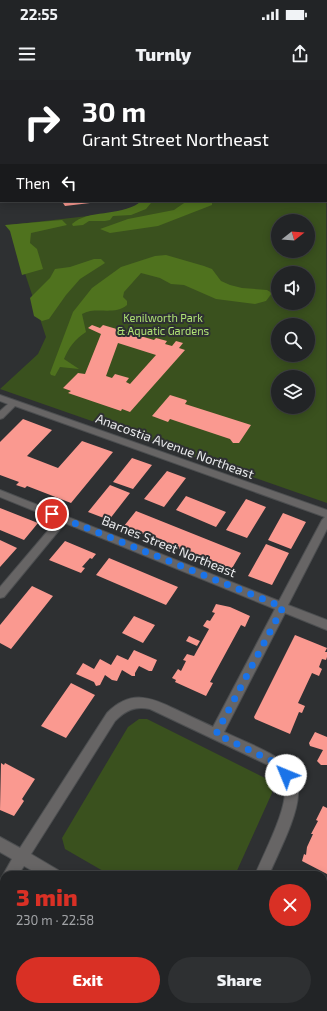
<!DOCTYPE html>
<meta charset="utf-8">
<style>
:root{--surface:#222426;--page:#2e3032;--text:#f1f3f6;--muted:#a2a4a7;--line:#3f4143;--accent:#d93025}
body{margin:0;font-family:"Exo 2",sans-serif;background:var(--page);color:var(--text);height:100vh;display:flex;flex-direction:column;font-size:15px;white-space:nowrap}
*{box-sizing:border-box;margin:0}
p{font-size:13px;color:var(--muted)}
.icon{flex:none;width:22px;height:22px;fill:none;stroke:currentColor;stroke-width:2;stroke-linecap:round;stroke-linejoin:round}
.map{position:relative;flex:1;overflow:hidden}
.sheet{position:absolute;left:0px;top:791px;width:327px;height:140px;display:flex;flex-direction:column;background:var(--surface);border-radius:12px 12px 0 0;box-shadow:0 2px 10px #0003,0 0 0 1px var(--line)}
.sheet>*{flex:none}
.banner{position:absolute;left:0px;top:0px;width:327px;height:122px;box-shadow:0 2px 10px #0003,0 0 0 1px var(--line);background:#202124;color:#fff;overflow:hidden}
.needle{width:26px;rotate:73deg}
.tools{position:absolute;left:271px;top:134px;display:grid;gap:8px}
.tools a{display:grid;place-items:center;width:44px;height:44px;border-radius:50%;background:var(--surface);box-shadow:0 2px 10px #0003,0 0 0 1px var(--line);font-size:20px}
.pin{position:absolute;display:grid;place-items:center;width:34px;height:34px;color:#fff;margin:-17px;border:2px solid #fff;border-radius:50%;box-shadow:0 1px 4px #0007}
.me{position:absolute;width:44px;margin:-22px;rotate:315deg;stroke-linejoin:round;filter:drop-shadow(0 0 3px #0008)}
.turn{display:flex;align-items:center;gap:14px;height:84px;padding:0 16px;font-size:18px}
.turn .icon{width:52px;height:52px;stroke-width:2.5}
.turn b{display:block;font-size:28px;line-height:34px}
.then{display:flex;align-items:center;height:38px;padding:0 16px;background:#0003;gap:8px;font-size:15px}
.round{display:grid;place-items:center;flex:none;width:42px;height:42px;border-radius:21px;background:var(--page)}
.summary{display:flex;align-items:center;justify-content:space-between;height:68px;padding:0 16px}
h1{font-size:24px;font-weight:800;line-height:30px;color:var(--accent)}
.primary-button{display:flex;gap:8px;margin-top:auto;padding:8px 16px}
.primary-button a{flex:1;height:46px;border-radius:24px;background:var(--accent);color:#fff;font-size:16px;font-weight:800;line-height:46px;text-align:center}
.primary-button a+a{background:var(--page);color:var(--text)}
.status{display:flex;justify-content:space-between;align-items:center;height:28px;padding:0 20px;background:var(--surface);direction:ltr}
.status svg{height:11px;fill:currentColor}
header{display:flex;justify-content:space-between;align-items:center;height:52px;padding:0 16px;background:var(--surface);font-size:18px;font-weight:800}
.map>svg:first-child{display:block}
.green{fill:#3a511e;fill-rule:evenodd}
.forest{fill:#4f721e}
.water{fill:#011b2d;stroke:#475967}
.building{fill:#fa9990;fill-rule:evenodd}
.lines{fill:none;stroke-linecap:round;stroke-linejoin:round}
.street-casing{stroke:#4c4e50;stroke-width:2}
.street{fill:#676565;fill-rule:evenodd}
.route{stroke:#1a73e8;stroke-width:7;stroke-dasharray:0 12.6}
.labels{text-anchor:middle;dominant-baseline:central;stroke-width:4;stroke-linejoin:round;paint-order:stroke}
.far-park-label{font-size:11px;fill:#afe275;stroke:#2e3032}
.street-label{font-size:13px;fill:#eaebed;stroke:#2e3032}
</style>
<div class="status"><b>22:55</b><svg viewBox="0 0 49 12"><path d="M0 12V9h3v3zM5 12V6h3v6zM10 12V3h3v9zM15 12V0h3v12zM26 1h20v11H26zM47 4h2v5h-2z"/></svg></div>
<header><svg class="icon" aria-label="menu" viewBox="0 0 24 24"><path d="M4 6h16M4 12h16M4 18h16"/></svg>Turnly<svg class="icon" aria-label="share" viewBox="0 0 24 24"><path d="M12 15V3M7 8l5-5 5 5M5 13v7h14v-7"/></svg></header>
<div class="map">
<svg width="327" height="931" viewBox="0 0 327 931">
<rect width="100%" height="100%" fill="#2e3032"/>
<path class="green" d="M 326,18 L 327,423 L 0,309 L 38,274 L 46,257 L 9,145 L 141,130 L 137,121 L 326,121 ZM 278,141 L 308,141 L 308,171 L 278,171 ZM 278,193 L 308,193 L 308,223 L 278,223 ZM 278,245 L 308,245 L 308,275 L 278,275 ZM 278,297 L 308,297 L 308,327 L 278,327 Z
M 139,639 L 147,639 L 267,699 L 271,704 L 272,713 L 235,795 L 110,795 L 65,769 L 62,758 L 128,647 Z"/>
<path class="forest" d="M 187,121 L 212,121 L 212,125 L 158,146 L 110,153 L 100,149 L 128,139 L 174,130 Z
M 139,123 L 151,123 L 146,129 L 131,135 L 113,136 L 110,140 L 105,141 L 89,141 L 83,145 L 73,146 L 72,144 C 89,129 118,137 139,123 Z
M 62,140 L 67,145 L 31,153 L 30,163 L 37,169 L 43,189 L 22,195 L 10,151 L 5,145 Z
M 166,175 L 204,186 L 212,189 L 221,201 L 230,205 L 242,208 L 267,210 L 272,213 L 266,221 L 255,224 L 216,219 L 184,205 L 171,204 L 160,198 L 141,193 L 124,212 L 123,217 L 127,221 L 127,225 C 114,236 96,226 82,234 L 86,252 C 75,259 69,267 64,279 L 79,289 L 60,287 L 55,296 L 51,295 L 50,293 L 73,232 L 92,208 L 121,187 L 155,176 Z
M 94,179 L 101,179 L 105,183 L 80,199 L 66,215 L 49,239 L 42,241 L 34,236 L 30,218 L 50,198 L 55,189 L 70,187 Z"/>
<path class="water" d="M 43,0 L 327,0 L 327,18 L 326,1 Z"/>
<path class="building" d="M 76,121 L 89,121 L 90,123 L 65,126 L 63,123 Z
M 92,245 L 100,248 L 103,245 L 154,260 L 156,258 L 167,261 L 165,264 L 172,266 L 176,261 L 183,263 L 179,268 L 185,270 L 130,332 L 122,329 L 121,331 L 68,313 L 71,311 L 63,308 L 78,293 L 85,294 L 101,254 L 88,248 ZM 118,263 L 156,275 L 130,304 L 126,302 L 129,298 L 115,294 L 112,298 L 106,296 Z
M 170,315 L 186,320 L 187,321 L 185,324 L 251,345 L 239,363 L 233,363 L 230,359 L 170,339 L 168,342 L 152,336 Z
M 23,339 L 52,350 L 27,376 L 58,388 L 82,361 L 113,372 L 71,423 L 27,406 L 25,408 L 16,405 L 19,402 L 0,395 L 0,362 Z
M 132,378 L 152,385 L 133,409 L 113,402 Z
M 167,391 L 186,398 L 164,427 L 144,419 Z
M 110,405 L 130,413 L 109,440 L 88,432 Z
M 186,416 L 226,432 L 216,447 L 176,430 Z
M 246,419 L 266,427 L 247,458 L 226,450 Z
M 0,428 L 38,443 L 24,460 L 0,450 Z
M 136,431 L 241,473 L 231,490 L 124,446 Z
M 283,433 L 306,442 L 291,469 L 268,460 Z
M 0,460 L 17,468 L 0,487 Z
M 65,461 L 96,474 L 92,479 L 90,478 L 82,487 L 85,488 L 81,493 L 49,480 Z
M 266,464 L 289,473 L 272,505 L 248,496 Z
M 109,478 L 128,486 L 178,507 L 166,525 L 96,495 Z
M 32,506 L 53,516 L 11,569 L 0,563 L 0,545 Z
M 216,524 L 230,527 L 250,536 L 245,547 L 241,545 L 210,602 L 213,603 L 206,616 L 175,602 L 176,600 L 172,598 L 178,589 L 181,591 L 186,581 L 183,580 L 187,574 L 194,576 L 209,549 L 203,546 L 207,540 L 210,541 L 215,533 L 212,532 Z
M 134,536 L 155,545 L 143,563 L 122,553 Z
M 295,555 L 327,568 L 325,572 L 327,572 L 327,577 L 326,580 L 322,579 L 319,587 L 322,589 L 319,596 L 312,593 L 298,623 L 305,626 L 302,633 L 299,632 L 290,654 L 255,639 L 254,637 Z
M 189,556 L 200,561 L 197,566 L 186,561 Z
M 134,570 L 157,580 L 152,591 L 149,591 L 139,586 L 135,593 L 135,596 L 132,596 L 122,590 L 117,601 L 112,600 L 105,595 L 100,605 L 96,606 L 94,602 L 76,594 L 83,583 L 94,589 L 100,579 L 111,585 L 117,575 L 128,580 Z
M 71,603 L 95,615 L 66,658 L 41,646 Z
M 315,652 L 327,657 L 327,685 L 321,685 L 317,681 L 323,670 L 310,666 L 309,663 Z
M 1,683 L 4,685 L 5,683 L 35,699 L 22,719 L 24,721 L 14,736 L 0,730 Z
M 323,726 L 327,728 L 327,794 L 302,781 L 304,774 L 306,775 L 307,767 L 313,754 L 311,754 L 318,741 L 316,740 Z
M 323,865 L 327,867 L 327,916 L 323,914 Z"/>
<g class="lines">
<g class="street-casing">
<path id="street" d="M 0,315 L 327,430 L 327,449 L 288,525 L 327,540 L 327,550 L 285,533 L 224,652 C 241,660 260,667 276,677 C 288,684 299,700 298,715 C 297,738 278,773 269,795 L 255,795 C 263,775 291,723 284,704 C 281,696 274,690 268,685 L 150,629 C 135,626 126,630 115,641 L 31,774 L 58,790 L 60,795 L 40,795 L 24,786 L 18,795 L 4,795 L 4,798 L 3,795 L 12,779 L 0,772 L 0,757 L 20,768 L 107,633 C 131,609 150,617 177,630 C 189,636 201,641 213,647 L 275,529 L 65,443 L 4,517 L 0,518 L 0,507 L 57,440 L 0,417 L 0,410 L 279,521 L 322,440 L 325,437 L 15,326 L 3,338 L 0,339 L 0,331 L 8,324 L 0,321 Z
M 4,798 L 4,817 L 0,819 L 0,800 Z
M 200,927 L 216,927 L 215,931 L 199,931 Z
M 272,927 L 293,927 L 295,931 L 274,931 Z"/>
</g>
<use href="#street" class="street"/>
</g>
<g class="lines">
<path class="route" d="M 52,434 L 283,527 L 216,654 L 272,681 L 286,695"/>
</g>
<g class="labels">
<g class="far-park-label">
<text x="163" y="237">Kenilworth Park<tspan x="163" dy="13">&amp; Aquatic Gardens</tspan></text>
</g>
<g class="street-label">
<text transform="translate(175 366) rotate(20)">Anacostia Avenue Northeast</text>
<text transform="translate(169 466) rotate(22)">Barnes Street Northeast</text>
</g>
</g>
</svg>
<div class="tools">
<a><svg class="needle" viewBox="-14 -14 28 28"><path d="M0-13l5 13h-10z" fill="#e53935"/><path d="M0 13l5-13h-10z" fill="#a2a4a7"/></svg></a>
<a><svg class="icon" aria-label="sound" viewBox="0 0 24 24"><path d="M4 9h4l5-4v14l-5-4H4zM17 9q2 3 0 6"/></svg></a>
<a><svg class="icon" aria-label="search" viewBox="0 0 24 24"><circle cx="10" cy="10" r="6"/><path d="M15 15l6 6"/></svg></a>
<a><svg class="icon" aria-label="layers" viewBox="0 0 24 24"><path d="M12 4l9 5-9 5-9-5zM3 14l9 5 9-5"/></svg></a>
</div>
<div class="pin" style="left:52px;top:434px;background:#d93025"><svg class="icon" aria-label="arrive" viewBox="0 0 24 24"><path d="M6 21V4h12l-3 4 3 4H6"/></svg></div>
<svg class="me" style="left:286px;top:695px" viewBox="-20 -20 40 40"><circle r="19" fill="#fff"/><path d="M0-13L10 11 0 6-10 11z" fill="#1a73e8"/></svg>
<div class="banner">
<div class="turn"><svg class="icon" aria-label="right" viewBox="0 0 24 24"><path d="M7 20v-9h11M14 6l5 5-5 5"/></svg><div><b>30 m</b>Grant Street Northeast</div></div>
<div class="then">Then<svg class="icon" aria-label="left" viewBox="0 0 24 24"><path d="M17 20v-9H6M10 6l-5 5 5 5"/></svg></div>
</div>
<section class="sheet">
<div class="summary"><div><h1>3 min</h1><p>230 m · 22:58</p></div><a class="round" style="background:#d93025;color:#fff"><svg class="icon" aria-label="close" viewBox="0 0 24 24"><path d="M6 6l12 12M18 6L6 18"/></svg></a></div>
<div class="primary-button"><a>Exit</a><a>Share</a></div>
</section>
</div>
